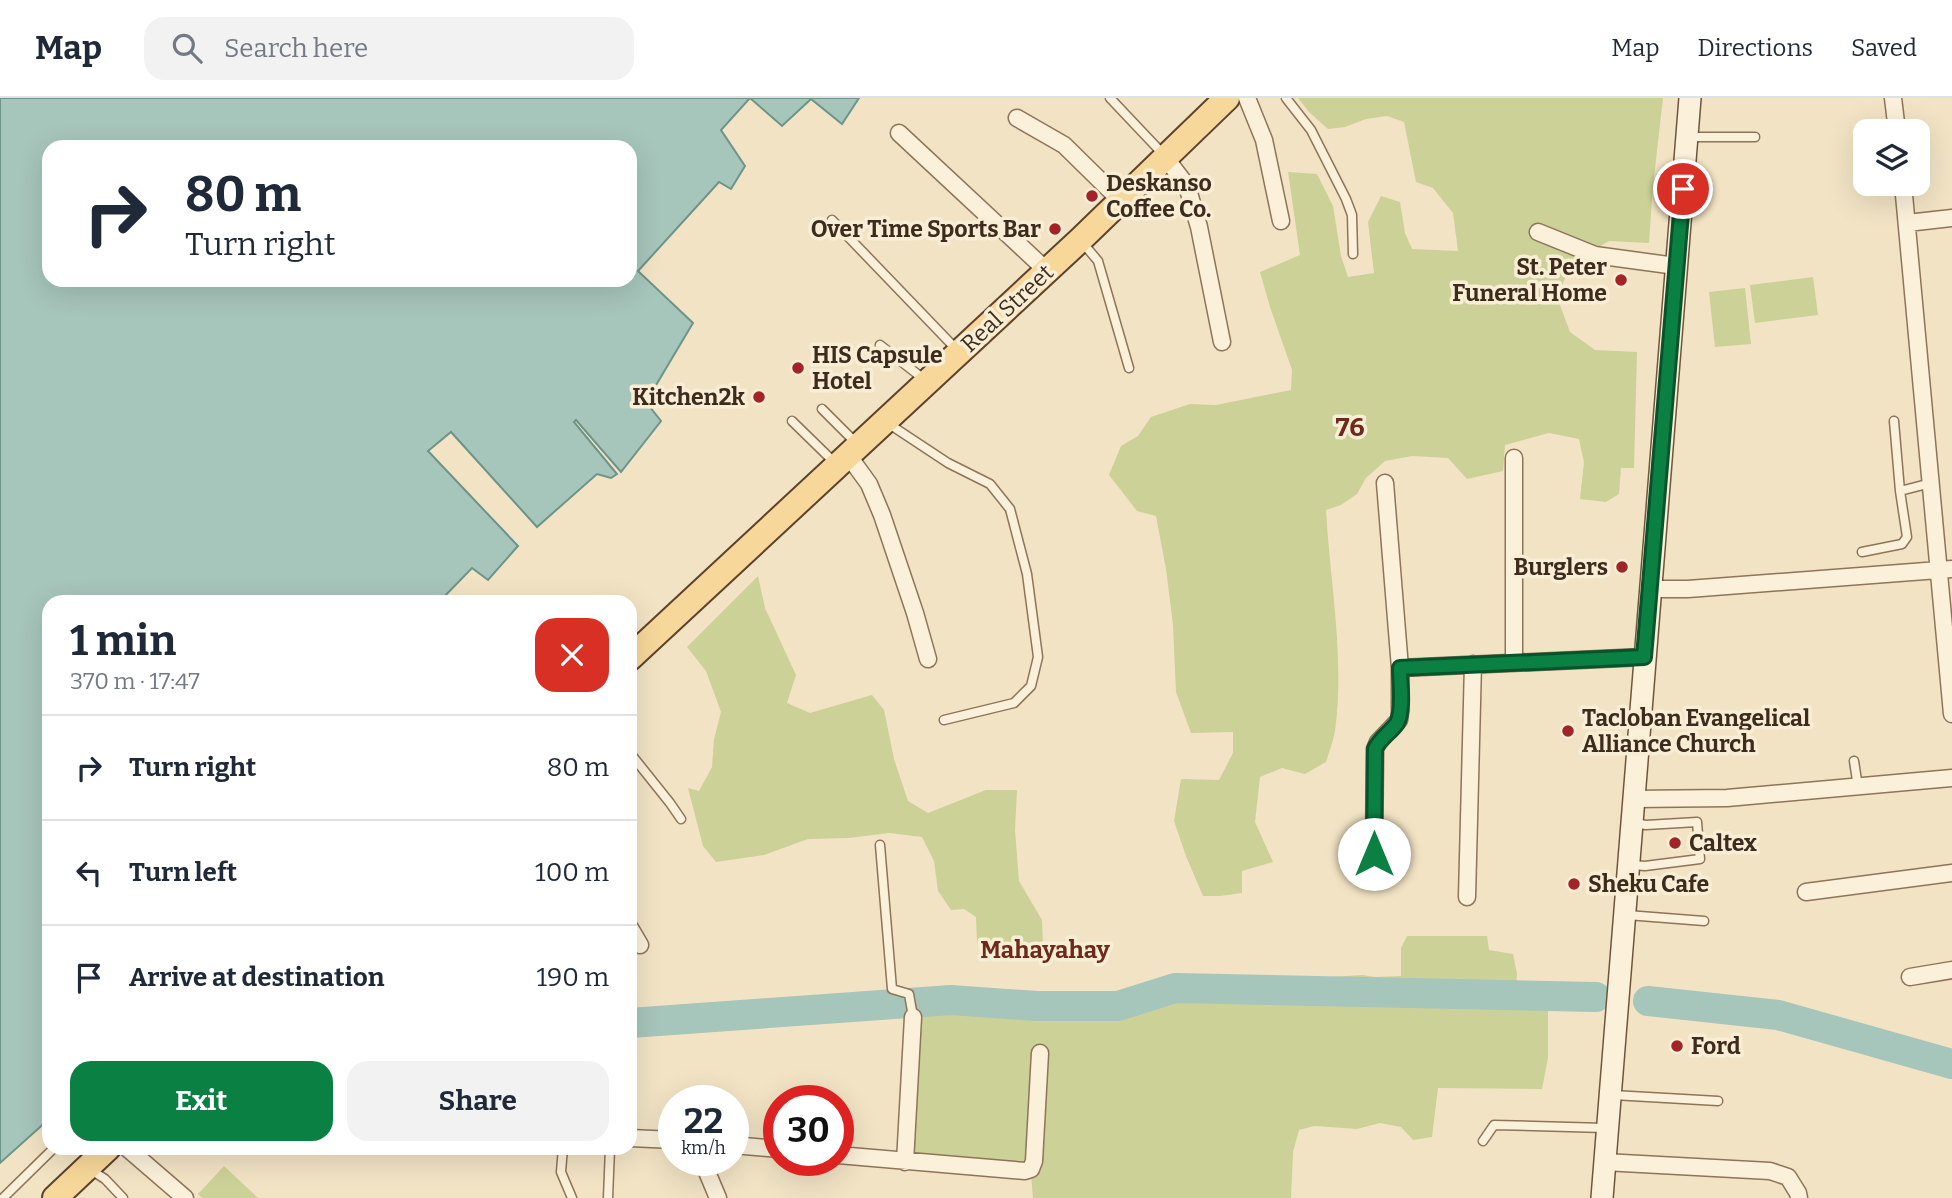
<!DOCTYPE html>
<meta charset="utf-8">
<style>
:root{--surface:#fff;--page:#f2f2f3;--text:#1f2937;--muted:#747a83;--line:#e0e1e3;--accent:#0b8043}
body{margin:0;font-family:Bitter,serif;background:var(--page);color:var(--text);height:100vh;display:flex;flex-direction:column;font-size:26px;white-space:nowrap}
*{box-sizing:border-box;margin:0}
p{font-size:23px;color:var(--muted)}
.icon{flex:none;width:38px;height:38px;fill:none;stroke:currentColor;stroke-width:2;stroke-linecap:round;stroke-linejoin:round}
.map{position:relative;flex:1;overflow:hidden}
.drawer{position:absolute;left:42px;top:497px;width:595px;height:560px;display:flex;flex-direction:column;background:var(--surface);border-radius:21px;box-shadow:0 7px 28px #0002}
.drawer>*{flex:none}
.banner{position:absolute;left:42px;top:42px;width:595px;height:147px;border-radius:21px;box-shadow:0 7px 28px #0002;background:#fff;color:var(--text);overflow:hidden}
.tools{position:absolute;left:1853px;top:21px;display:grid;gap:14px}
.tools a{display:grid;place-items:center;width:77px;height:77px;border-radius:14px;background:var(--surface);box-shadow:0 7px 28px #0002;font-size:35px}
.speed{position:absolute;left:658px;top:987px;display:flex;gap:14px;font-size:35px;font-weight:700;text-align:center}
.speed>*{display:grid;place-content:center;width:91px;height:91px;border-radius:50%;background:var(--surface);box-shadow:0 7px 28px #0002;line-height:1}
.speed small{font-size:18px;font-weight:400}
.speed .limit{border:10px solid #d22;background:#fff;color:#111}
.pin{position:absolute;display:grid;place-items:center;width:60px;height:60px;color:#fff;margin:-30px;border:4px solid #fff;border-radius:50%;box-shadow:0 2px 7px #0007}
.me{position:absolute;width:77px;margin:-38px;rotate:0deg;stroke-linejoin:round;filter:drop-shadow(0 0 5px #0008)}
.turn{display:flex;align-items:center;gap:24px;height:147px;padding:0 28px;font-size:32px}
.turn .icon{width:91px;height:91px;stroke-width:2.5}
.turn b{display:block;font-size:49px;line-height:60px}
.round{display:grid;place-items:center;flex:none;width:74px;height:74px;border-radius:21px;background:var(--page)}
.summary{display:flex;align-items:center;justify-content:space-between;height:119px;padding:0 28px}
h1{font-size:42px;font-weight:700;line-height:52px}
.button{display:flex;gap:14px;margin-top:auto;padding:14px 28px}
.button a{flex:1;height:80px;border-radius:21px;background:var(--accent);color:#fff;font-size:28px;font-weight:700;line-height:80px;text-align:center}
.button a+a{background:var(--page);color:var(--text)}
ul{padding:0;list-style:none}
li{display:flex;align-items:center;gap:21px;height:105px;padding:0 28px;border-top:2px solid var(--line)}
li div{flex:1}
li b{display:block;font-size:26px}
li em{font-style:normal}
header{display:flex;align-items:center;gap:42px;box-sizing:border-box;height:98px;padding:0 35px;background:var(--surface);border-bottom:2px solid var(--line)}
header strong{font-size:33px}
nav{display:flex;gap:38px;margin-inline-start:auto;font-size:24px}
.search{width:490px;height:63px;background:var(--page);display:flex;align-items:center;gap:18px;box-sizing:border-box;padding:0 24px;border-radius:21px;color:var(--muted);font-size:26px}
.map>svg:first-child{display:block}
.green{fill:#ccd197}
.water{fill:#a6c5bb;stroke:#6c9489;stroke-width:2;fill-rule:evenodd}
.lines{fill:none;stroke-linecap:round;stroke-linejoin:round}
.stream{stroke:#6c9489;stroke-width:5}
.river{stroke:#a6c5bb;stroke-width:30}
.lane-casing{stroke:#8e7459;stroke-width:11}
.street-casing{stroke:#8e7459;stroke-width:19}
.secondary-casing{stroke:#70553c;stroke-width:24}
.primary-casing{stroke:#5c422d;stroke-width:28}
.lane{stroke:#fbf0d9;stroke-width:8}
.street{stroke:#fbf0d9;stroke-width:16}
.secondary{stroke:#fbf0d9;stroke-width:21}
.primary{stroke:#f7d89a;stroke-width:24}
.route-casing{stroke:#07532c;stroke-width:18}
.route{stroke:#0b8043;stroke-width:12}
.poi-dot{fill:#a22428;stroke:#f8edd5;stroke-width:2.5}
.labels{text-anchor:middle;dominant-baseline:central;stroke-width:7;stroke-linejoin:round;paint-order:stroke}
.poi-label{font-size:23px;font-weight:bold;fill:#3d2c1e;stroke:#f8edd5;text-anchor:start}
.street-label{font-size:23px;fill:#3d2c1e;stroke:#f8edd5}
.neighbourhood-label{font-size:24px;font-weight:bold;fill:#6d291a;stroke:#f8edd5}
.quarter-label{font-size:26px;font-weight:bold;fill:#6d291a;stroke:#f8edd5}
</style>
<header>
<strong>Map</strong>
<div class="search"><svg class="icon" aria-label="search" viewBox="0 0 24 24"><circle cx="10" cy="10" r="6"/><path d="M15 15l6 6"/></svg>Search here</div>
<nav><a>Map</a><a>Directions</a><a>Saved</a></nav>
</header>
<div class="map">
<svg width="1952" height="1100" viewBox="0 0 1952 1100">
<rect width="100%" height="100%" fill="#f2e3c4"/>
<path class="green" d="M 1298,0 L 1663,0 L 1653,88 L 1649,145 L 1609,143 L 1572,164 L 1557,199 L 1570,234 L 1595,252 L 1637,254 L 1634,370 L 1621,370 L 1619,396 L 1606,404 L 1580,401 L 1584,364 L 1579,341 L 1549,335 L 1505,347 L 1503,373 L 1467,381 L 1448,360 L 1412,358 L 1385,363 L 1366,380 L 1357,396 L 1341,407 L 1326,412 C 1330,485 1345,560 1335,633 C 1333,644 1329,654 1326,664 L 1305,676 L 1282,670 L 1260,679 L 1255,724 L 1273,764 L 1242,773 L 1242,795 L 1220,798 L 1203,798 L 1186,758 L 1174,723 L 1181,681 L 1219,682 L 1233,655 L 1233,634 L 1191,635 L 1176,594 L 1173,527 L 1166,471 L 1156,418 L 1137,413 L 1109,377 L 1121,348 L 1138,338 L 1151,319 L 1190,306 L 1216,307 L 1291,292 L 1292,272 L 1270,209 L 1260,174 L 1300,157 L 1288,74 L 1317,76 L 1333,108 L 1341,158 L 1348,179 L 1374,175 L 1368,124 L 1381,98 L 1400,104 L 1405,135 L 1412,151 L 1458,153 L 1453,115 L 1433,90 L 1416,84 L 1404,24 L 1387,18 L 1366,21 L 1345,29 L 1328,31 L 1309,14 Z
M 1813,179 L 1818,217 L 1755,225 L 1750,187 Z
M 1745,190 L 1751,246 L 1715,249 L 1709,194 Z
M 758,478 L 765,510 L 796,577 L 787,605 L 810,615 L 872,597 L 884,612 L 894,661 L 908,703 L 928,715 L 986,692 L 1017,692 L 1015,732 L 1019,783 L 1042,822 L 1043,847 L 986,852 L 977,845 L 976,819 L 964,811 L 951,812 L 938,793 L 934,763 L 922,739 L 889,735 L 849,740 L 808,741 L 764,757 L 716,764 L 703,748 L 688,690 L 699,693 L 712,669 L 714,641 L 721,614 L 706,573 L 687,549 Z
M 1407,838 L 1487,838 L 1489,852 L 1513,856 L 1517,876 L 1515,909 L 1548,911 L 1548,960 L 1542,991 L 1438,990 L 1432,1039 L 1413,1042 L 1401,1029 L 1380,1025 L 1357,1031 L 1314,1028 L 1299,1032 L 1293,1054 L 1291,1100 L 1033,1100 L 1031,1076 L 906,1061 L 919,908 L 951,902 L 1037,908 L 1095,907 L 1122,902 L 1171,884 L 1286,882 L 1362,877 L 1375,879 L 1401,878 L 1401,850 Z
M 224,1068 L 258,1100 L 202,1100 L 198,1096 Z"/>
<path class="water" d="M 0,0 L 750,0 L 721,32 L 745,68 L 731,91 L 719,84 L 638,173 L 693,225 L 646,304 L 661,323 L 621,374 L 576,322 L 574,324 L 617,376 L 611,380 L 597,376 L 537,429 L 451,334 L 428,353 L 518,448 L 488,482 L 472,470 L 439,504 L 49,504 L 49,1021 L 0,1065 ZM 49,49 L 630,49 L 630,182 L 49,182 Z
M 750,0 L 859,0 L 842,26 L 811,1 L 782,28 Z"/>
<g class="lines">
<path class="stream" d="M 1596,899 L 1599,899
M 1646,903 L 1648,903"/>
<path class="river" d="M 1648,903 L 1778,917 L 1952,966
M 630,925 L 951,902 L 1037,908 L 1118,908 L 1175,890 L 1596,899"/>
<g class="lane-casing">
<path id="lane" d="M 1110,0 L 1163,56
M 1286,0 L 1311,32 L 1346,101 L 1352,117 L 1353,156
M 1688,39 L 1755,39
M 832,122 L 957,252
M 1082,144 L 1098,163 L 1129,270
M 880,247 L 925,282
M 822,311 L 857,346
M 792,323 L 835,365
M 889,326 L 948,365 L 990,386 L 1010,411 L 1027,476 L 1038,559 L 1031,588 L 1014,605 L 944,622
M 1900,393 L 1931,385
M 1862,454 L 1902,446 L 1907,439 L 1900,393 L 1894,323
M 630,655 L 670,705 L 681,721
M 1854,663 L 1858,689
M 880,747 L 892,891 L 909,896 L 913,919
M 1632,767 L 1645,768 L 1700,761 L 1697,724 L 1646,727 L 1634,725
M 1627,817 L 1704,823
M 1613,997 L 1718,1003
M 1483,1043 L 1494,1027 L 1605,1030
M 563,1050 L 561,1074 L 572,1100
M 91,1072 L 105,1081 L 123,1100
M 3,1100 L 54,1050
M 608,1100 L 610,1050"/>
</g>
<g class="street-casing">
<path id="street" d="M 1247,0 L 1264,42 L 1281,123
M 1893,0 L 1897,33
M 1017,20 L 1064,47 L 1120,102
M 899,35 L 1046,172
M 1165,59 L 1187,88 L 1199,129 L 1222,244
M 1903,86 L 1952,616
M 1907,125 L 1952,120
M 1538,134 L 1595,157 L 1676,168
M 848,357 L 869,386 L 882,417 L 915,515 L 928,561
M 1514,360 L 1514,564
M 1649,491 L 1688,491 L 1952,471
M 1400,570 L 1644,559
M 1633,701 L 1727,700 L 1952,680
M 1374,756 L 1375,651 L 1378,644 L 1399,622 L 1400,614 L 1400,570 L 1385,385
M 1806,794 L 1952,775
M 1467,799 L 1473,566
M 630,830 L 640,847
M 1910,879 L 1952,872
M 630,1040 L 674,1042
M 733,1047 L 779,1051
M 127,1050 L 185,1100
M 838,1057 L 1025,1073 L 1031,1071 L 1034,1063 L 1040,955
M 702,1062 L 718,1100
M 905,1064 L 913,919
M 1604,1064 L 1770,1073 L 1788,1079 L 1798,1095 L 1799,1100"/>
</g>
<g class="secondary-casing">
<path id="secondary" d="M 1602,1100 L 1690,0"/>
</g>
<g class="primary-casing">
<path id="primary" d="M 630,560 L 1080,142 L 1227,0
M 55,1100 L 108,1050"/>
</g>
<use href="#lane" class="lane"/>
<use href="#street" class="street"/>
<use href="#secondary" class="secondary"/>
<use href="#primary" class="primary"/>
</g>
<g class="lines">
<g class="route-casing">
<path id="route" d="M 1374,756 L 1375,651 C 1380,640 1390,635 1397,625 C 1404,613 1400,584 1400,570 L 1644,559 L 1683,91"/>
</g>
<use href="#route" class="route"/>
</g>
<g class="poi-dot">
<circle cx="1092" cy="98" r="7"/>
<circle cx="1055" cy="131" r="7"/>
<circle cx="1621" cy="182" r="7"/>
<circle cx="798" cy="270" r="7"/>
<circle cx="759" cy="299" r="7"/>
<circle cx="1622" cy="469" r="7"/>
<circle cx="1568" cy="633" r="7"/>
<circle cx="1675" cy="745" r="7"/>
<circle cx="1574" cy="786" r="7"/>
<circle cx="1677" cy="948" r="7"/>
</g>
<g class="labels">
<g class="poi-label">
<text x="1106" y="85">Deskanso<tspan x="1106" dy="26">Coffee Co.</tspan></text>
<text x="1041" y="131" text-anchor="end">Over Time Sports Bar</text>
<text x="1607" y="169" text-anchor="end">St. Peter<tspan x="1607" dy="26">Funeral Home</tspan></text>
<text x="812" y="257">HIS Capsule<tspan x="812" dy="26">Hotel</tspan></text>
<text x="745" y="299" text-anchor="end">Kitchen2k</text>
<text x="1608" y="469" text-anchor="end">Burglers</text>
<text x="1582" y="620">Tacloban Evangelical<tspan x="1582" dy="26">Alliance Church</tspan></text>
<text x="1689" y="745">Caltex</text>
<text x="1588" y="786">Sheku Cafe</text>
<text x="1691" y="948">Ford</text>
</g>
<g class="street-label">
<text transform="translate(1007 210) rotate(-43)">Real Street</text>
</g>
<g class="neighbourhood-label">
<text x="1045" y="852">Mahayahay</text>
</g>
<g class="quarter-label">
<text x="1350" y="329">76</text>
</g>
</g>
</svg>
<div class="tools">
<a><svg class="icon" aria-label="layers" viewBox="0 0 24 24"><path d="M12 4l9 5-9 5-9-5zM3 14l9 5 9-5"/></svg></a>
</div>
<div class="speed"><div>22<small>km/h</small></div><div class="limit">30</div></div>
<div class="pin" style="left:1683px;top:91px;background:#d93025"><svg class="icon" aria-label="arrive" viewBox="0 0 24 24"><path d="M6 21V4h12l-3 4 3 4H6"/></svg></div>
<svg class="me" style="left:1374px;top:756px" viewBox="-20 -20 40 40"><circle r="19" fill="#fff"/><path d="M0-13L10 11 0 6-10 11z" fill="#0b8043"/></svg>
<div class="banner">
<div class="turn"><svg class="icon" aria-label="right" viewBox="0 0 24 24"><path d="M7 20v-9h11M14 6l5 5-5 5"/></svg><div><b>80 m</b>Turn right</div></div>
</div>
<section class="drawer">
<div class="summary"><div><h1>1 min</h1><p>370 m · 17:47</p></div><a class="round" style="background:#d93025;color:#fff"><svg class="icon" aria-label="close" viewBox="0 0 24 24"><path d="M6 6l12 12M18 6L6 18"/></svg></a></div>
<ul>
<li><svg class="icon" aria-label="right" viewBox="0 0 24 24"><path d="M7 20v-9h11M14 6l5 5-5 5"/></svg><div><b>Turn right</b></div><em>80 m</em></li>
<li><svg class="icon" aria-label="left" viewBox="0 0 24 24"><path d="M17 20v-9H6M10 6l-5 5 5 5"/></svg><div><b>Turn left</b></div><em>100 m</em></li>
<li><svg class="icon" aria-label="arrive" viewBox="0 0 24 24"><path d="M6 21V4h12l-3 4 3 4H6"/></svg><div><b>Arrive at destination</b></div><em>190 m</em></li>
</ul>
<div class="button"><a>Exit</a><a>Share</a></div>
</section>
</div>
